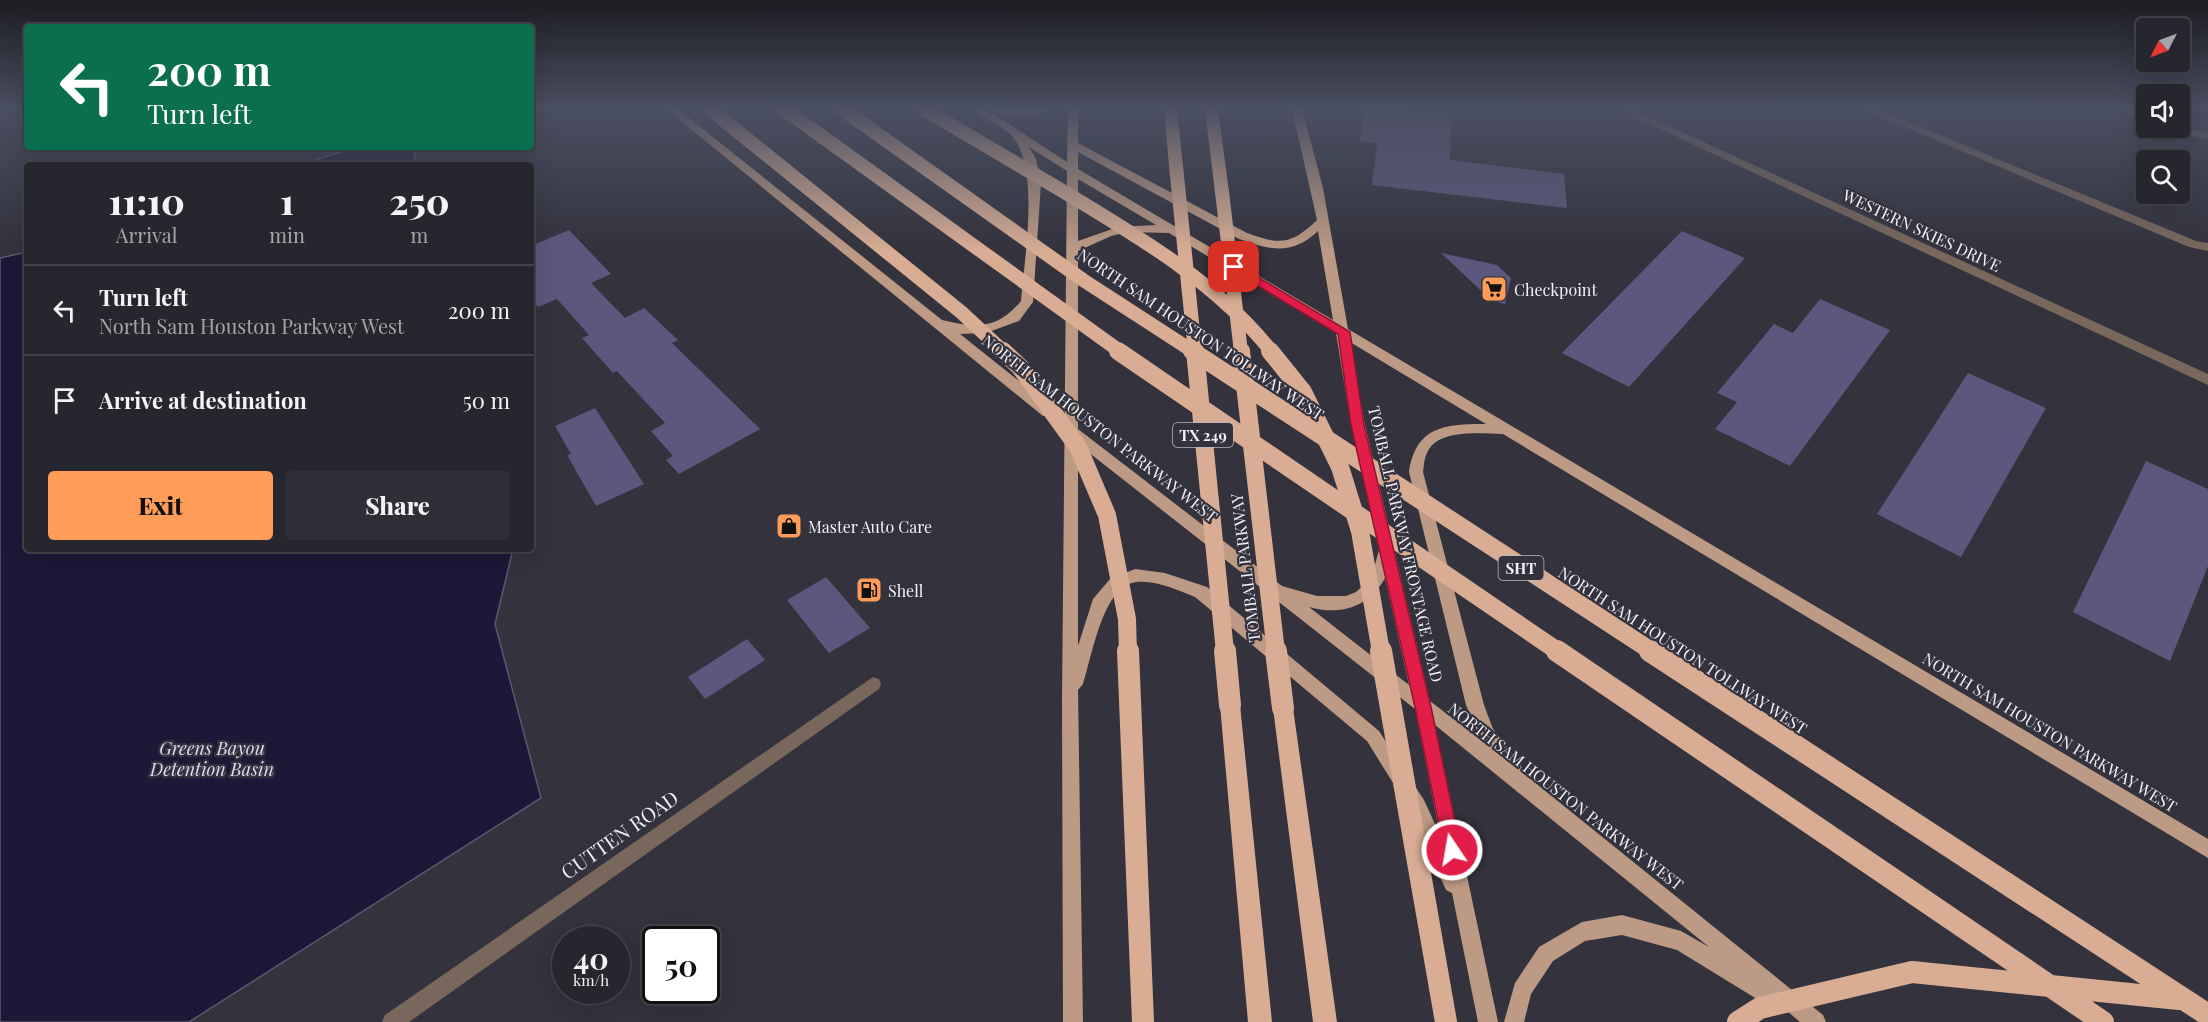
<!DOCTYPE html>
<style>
:root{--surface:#26262e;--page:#2e2e36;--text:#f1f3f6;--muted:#a4a5aa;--line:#42434a;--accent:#fe9c58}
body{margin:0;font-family:"Playfair Display",serif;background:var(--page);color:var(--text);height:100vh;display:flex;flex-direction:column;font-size:22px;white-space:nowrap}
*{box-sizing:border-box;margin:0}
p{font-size:20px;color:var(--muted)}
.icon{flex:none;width:33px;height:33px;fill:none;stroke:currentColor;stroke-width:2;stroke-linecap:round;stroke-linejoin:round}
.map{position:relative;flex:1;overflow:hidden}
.side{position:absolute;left:24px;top:162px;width:510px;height:390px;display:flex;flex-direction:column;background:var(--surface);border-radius:6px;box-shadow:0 6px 24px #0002,0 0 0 2px var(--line)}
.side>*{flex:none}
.banner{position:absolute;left:24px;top:24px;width:510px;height:126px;border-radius:6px;box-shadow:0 6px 24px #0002,0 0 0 2px var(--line);background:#0b6e4f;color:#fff;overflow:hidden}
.needle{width:39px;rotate:228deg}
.buttons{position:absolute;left:2136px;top:18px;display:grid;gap:12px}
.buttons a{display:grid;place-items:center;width:54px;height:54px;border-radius:6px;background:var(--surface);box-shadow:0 6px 24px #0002,0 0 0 2px var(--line);font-size:30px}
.speed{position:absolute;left:552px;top:926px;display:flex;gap:12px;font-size:30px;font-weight:700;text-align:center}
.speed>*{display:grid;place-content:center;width:78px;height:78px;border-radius:50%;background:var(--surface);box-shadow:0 6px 24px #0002,0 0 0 2px var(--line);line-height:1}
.speed small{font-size:15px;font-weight:400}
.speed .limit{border:3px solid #111;border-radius:9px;background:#fff;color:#111}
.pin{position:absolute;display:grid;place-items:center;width:51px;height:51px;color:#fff;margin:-26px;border-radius:12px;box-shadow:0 3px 9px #0006}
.me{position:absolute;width:66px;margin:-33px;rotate:348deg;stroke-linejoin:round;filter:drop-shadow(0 0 4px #0008)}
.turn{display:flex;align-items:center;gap:21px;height:126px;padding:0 24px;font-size:27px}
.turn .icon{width:78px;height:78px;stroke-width:2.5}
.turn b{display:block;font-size:42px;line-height:51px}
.eta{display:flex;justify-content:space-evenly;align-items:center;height:102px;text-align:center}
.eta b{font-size:36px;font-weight:800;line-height:42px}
.action{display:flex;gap:12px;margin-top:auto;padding:12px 24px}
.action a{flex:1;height:69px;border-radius:6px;background:var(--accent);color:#111;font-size:24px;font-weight:800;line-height:69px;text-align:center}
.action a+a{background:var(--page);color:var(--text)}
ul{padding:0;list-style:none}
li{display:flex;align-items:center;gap:18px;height:90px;padding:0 24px;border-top:2px solid var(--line)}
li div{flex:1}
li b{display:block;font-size:22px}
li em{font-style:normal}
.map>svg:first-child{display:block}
.water{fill:#1e1738;stroke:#5e5872;stroke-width:1.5}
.building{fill:#5d577e}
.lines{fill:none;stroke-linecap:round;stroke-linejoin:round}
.minor{fill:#79675c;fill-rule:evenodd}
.major{fill:#bd9a84;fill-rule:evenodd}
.highway{fill:#d8ad93;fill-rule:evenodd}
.highway-bridge-far2{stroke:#d8ad93;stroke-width:14}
.highway-bridge-far1{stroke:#d8ad93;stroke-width:18}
.highway-bridge{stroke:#d8ad93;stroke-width:22}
.route{fill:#e11d48;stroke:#92132f;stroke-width:1.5}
.labels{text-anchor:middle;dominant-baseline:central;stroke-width:4.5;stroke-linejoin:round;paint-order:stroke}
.shield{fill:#33323d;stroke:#b9b8c1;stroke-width:1.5}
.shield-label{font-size:15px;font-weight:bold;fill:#f2f1f9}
.street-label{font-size:16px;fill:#f2f1f9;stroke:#33323d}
.poi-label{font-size:16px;fill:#f2f1f9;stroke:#33323d;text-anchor:start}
.water-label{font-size:18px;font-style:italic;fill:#dddaf5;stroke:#33323d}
.near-street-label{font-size:20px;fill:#f2f1f9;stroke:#33323d}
</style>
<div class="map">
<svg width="2208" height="1022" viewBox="0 0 2208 1022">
<rect width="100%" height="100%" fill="#33323d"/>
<path class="water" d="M 355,147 L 413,147 L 416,151 L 413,165 L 300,165 Z
M 27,252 L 27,549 L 513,549 L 495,624 L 541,798 L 189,1022 L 0,1022 L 0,258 Z"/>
<path class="building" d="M 1364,109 L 1393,109 L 1452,116 L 1450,160 L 1564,174 L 1567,208 L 1372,185 L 1377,143 L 1360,141 Z
M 569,230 L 611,274 L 591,283 L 625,318 L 644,308 L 678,340 L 672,343 L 760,429 L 679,474 L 666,460 L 673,456 L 651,431 L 665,423 L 617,371 L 613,373 L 582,338 L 589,335 L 557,299 L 538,307 L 531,299 L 531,246 Z
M 1682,231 L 1745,258 L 1629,387 L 1562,353 Z
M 1441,253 L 1497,265 L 1511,278 L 1505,304 L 1492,301 Z
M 1820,299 L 1890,330 L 1790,466 L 1715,429 L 1737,402 L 1717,393 L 1774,324 L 1793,333 Z
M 1968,373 L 2046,408 L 1961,557 L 1877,514 Z
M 595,408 L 644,484 L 596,506 L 567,455 L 571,454 L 555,426 Z
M 2146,461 L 2208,489 L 2208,566 L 2170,661 L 2073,612 Z
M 826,577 L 870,628 L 829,653 L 787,600 Z
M 747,639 L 765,660 L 705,699 L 688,677 Z"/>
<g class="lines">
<path class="minor" d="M 1617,109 L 1632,109 L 2208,374 L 2208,385 Z
M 1862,109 L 1877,109 L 2196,241 L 2208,243 L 2208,251 L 2189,247 Z
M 2113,109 L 2129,109 L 2146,116 L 2146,123 Z
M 2180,127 L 2208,133 L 2208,139 L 2166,131 L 2161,128 Z
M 873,677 L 879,679 L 881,684 L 879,689 L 409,1022 L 382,1022 L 385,1015 Z"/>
<path class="major" d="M 666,109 L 678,109 L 942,320 C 975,328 997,330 1021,301 C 1024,260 1041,166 1011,135 C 1000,124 984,120 973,109 L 986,109 L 1067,162 L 1068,109 L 1078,109 L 1078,143 L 1247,233 C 1280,245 1291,245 1317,220 L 1292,109 L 1302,109 L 1323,188 L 1348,329 L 2208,839 L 2208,858 L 1503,434 C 1481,434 1438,428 1427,453 C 1424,459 1424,466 1423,472 L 1484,705 L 1493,729 L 1521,765 L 1523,773 L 1823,1015 L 1826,1022 L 1800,1022 L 1779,1004 L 1772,1007 L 1765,1004 L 1677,950 L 1622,935 L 1585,941 L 1553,961 L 1531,994 L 1524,1022 L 1504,1022 L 1515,983 L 1539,947 L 1582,922 L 1622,915 L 1681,931 L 1709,947 L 1435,725 L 1498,1022 L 1478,1022 L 1452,893 L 1446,890 L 1411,812 L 1367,741 L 1195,597 C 1178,590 1156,580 1137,582 C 1103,584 1092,657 1083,684 L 1078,690 L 1083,1022 L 1063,1022 L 1062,699 L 1067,171 L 1029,147 L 1036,159 L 1041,183 L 1033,302 L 1019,321 L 986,333 L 960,334 L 1053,408 L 1055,412 L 1053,416 L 1043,416 ZM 1078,152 L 1239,239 C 1271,250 1291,256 1318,231 L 1333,320 L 1078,169 ZM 1078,179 L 1156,225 L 1118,227 L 1078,241 ZM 1129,232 L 1169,233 L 1336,333 L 1351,425 L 1379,550 L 1373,572 L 1367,582 L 1356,592 L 1346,596 L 1317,596 L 1282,586 L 1078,429 L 1078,251 L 1111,236 ZM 1350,342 L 1486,424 C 1445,424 1416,426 1409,472 L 1466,705 L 1481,740 L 1430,701 L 1365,425 ZM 1078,444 L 1415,709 L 1440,835 L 1424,800 L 1379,731 L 1207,587 L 1165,573 L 1135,569 L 1110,579 L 1093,599 L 1078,646 ZM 1385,578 L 1409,685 L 1309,607 C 1341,616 1369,607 1385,578 Z
M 990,109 L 1050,109 C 1038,118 1002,118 990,109 Z"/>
<path class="highway" d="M 1164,109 L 1177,109 L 1183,166 L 1176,170 L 1169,166 Z
M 1205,109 L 1218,109 L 1229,192 L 1222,196 L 1215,192 Z
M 1230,696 L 1237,699 L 1240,705 L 1272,1022 L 1248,1022 L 1220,705 L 1223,699 Z
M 1283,699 L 1290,702 L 1293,708 L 1337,1022 L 1313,1022 L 1273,708 L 1276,702 Z"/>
<path class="highway-bridge-far2" d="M 710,109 L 961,312 L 1004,352
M 784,109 L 1121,352
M 842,109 L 1083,280 L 1194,352
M 924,109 C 971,137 1019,165 1066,193 C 1141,238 1217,283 1272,352
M 1176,166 L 1195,352
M 1222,192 L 1241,352"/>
<path class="highway-bridge-far1" d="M 1003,351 L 1020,367 L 1078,447 L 1107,515 L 1127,619 L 1128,652
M 1118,351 L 1559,652
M 1192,351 L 1653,652
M 1195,351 L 1225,652
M 1241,351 L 1276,652
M 1270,351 L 1303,392 L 1340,467 L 1360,531 L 1381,652"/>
<path class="highway-bridge" d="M 1128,651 L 1143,1022
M 1225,651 L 1230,705
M 1276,651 L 1283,708
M 1381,651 L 1446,1022
M 1557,651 L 2103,1022
M 1650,651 L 2208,1015
M 1738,1022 L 1760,1008 L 1912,972 L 2179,999"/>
</g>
<linearGradient id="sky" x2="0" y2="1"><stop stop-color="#1c1c22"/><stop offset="0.43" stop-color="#4a4f62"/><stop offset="1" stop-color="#4a4f62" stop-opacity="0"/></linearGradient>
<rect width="2208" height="252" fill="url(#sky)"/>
<path class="route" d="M 1234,263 L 1350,332 L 1364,425 L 1431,707 L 1461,850 L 1458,856 L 1452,859 L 1446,856 L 1444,850 L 1415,707 L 1351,425 L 1338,334 L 1230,269 L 1230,264 Z"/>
<defs>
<g id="supermarket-square" transform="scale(1.35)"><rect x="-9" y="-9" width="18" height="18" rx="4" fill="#fe9c58" stroke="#33323d"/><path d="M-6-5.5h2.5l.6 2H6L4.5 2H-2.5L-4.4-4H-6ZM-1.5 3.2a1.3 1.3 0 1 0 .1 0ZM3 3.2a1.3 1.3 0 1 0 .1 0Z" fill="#111"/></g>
<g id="shop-square" transform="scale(1.35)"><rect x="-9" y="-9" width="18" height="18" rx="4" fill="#fe9c58" stroke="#33323d"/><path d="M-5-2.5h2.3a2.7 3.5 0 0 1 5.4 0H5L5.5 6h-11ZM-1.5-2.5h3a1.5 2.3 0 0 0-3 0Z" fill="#111"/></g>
<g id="fuel-square" transform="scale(1.35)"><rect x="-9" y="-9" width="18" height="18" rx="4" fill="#fe9c58" stroke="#33323d"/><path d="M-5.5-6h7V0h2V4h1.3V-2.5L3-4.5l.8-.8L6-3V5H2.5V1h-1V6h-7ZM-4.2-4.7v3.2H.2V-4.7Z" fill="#111"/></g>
</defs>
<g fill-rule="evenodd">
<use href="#supermarket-square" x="1494" y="289"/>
<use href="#shop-square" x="789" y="526"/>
<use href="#fuel-square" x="869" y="590"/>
</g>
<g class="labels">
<g class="shield">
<rect x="1173" y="423" width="60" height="24" rx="4.5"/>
<rect x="1498.5" y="556" width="45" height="24" rx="4.5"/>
</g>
<g class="shield-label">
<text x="1203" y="435">TX 249</text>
<text x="1521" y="568">SHT</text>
</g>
<g class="street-label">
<text transform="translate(1922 230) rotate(25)">WESTERN SKIES DRIVE</text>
<text transform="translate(1201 334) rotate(34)">NORTH SAM HOUSTON TOLLWAY WEST</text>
<text transform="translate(1100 428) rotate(38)">NORTH SAM HOUSTON PARKWAY WEST</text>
<text transform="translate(1406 544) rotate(77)">TOMBALL PARKWAY FRONTAGE ROAD</text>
<text transform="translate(1245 568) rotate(-97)">TOMBALL PARKWAY</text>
<text transform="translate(1683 650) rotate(33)">NORTH SAM HOUSTON TOLLWAY WEST</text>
<text transform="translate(2050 732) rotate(31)">NORTH SAM HOUSTON PARKWAY WEST</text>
<text transform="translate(1566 796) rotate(38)">NORTH SAM HOUSTON PARKWAY WEST</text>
</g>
<g class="poi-label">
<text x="1514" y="289">Checkpoint</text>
<text x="808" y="526">Master Auto Care</text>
<text x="888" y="590">Shell</text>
</g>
<g class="water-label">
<text x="212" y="748">Greens Bayou<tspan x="212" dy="21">Detention Basin</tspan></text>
</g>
<g class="near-street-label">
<text transform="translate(619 834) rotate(-35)">CUTTEN ROAD</text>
</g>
</g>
</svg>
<div class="buttons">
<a><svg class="needle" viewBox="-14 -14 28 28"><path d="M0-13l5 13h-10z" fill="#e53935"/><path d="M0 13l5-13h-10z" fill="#a4a5aa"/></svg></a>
<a><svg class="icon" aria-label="sound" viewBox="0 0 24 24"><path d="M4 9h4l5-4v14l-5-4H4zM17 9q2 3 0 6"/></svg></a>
<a><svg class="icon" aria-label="search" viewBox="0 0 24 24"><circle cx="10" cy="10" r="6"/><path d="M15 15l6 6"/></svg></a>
</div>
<div class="speed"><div>40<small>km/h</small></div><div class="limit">50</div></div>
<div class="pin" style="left:1234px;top:267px;background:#d93025"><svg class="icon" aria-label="arrive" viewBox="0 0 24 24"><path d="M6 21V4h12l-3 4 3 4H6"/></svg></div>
<svg class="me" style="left:1452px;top:850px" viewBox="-20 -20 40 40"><circle r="17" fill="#e11d48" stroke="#fff" stroke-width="3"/><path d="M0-11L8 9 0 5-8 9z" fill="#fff"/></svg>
<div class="banner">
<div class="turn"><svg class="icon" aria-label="left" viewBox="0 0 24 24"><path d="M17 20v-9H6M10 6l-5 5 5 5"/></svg><div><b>200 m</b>Turn left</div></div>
</div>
<section class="side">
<div class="eta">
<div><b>11:10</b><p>Arrival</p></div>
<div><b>1</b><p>min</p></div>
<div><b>250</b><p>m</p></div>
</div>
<ul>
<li><svg class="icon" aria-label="left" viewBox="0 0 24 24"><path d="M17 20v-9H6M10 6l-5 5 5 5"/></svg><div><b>Turn left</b><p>North Sam Houston Parkway West</p></div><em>200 m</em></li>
<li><svg class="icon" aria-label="arrive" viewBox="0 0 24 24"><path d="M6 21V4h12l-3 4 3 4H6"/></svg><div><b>Arrive at destination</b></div><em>50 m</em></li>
</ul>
<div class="action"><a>Exit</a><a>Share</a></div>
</section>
</div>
